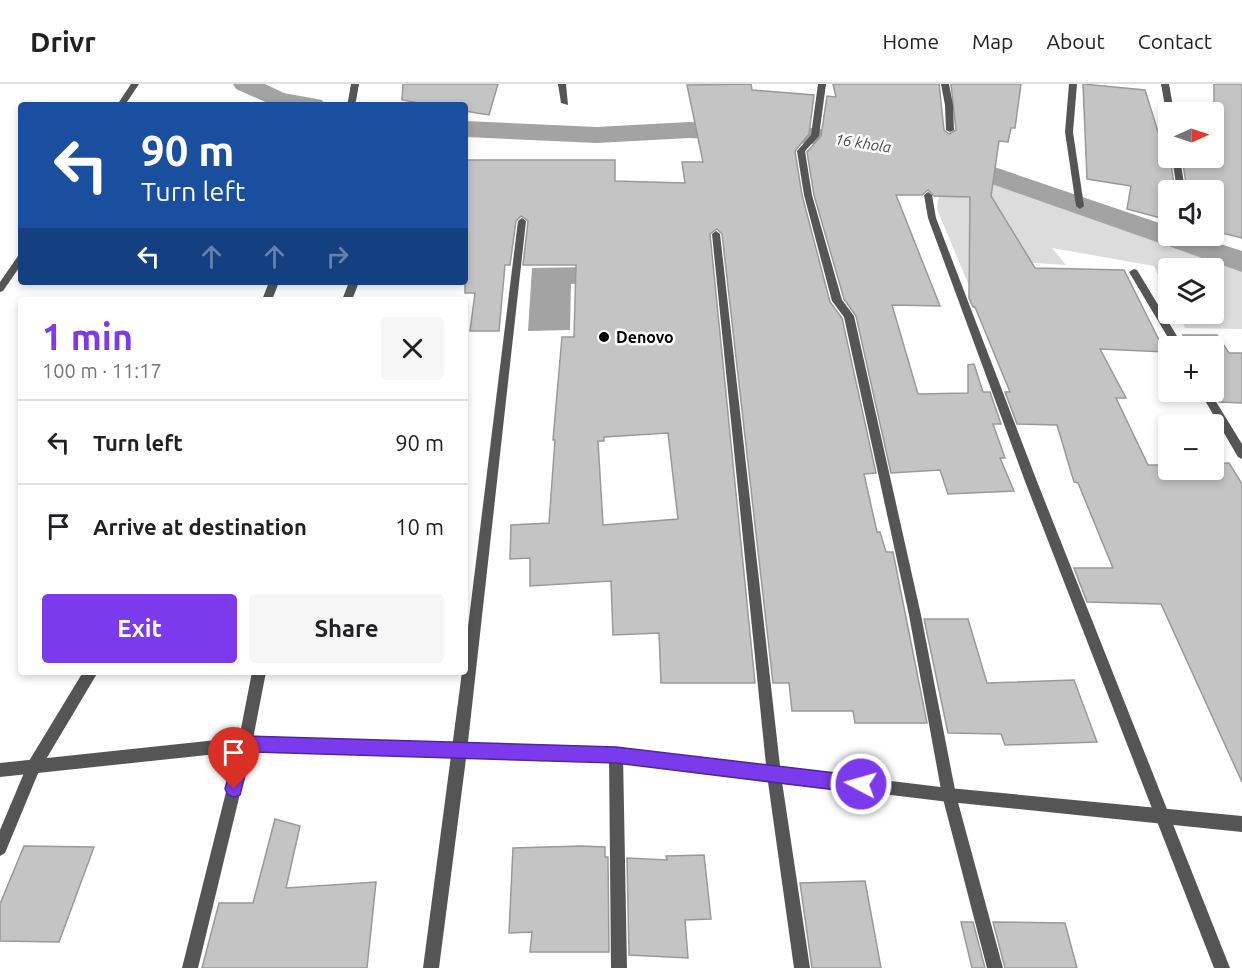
<!DOCTYPE html>
<meta charset="utf-8">
<style>
:root{--surface:#fff;--page:#f6f6f6;--text:#202124;--muted:#757577;--line:#e0e0e0;--accent:#7c3aed}
body{margin:0;font-family:Ubuntu,sans-serif;background:var(--page);color:var(--text);height:100vh;display:flex;flex-direction:column;font-size:22px;white-space:nowrap}
*{box-sizing:border-box;margin:0}
p{font-size:20px;color:var(--muted)}
.icon{flex:none;width:33px;height:33px;fill:none;stroke:currentColor;stroke-width:2;stroke-linecap:round;stroke-linejoin:round}
.map{position:relative;flex:1;overflow:hidden}
.side{position:absolute;left:18px;top:213px;width:450px;height:378px;display:flex;flex-direction:column;background:var(--surface);border-radius:6px;box-shadow:0 3px 9px #0003}
.side>*{flex:none}
.top-card{position:absolute;left:18px;top:18px;width:450px;height:183px;border-radius:6px;box-shadow:0 3px 9px #0003;background:#1a4fa0;color:#fff;overflow:hidden}
.needle{width:39px;rotate:87deg}
.tools{position:absolute;left:1158px;top:18px;display:grid;gap:12px}
.tools a{display:grid;place-items:center;width:66px;height:66px;border-radius:6px;background:var(--surface);box-shadow:0 3px 9px #0003;font-size:30px}
.pin{position:absolute;display:grid;place-items:center;width:51px;height:51px;color:#fff;margin:-62px -26px;border-radius:50% 50% 50% 0;rotate:-45deg;box-shadow:0 0 6px #0007}
.pin .icon{rotate:45deg}
.me{position:absolute;width:66px;margin:-33px;rotate:276deg;stroke-linejoin:round;filter:drop-shadow(0 0 4px #0008)}
.turn{display:flex;align-items:center;gap:21px;height:126px;padding:0 24px;font-size:27px}
.turn .icon{width:78px;height:78px;stroke-width:2.5}
.turn b{display:block;font-size:42px;line-height:51px}
.lanes{display:flex;align-items:center;height:57px;padding:0 24px;background:#0003;justify-content:center;gap:30px;direction:ltr}
.lanes .off{opacity:.35}
.round{display:grid;place-items:center;flex:none;width:63px;height:63px;border-radius:6px;background:var(--page)}
.headline{display:flex;align-items:center;justify-content:space-between;height:102px;padding:0 24px}
h1{font-size:36px;font-weight:700;line-height:45px;color:var(--accent)}
.action{display:flex;gap:12px;margin-top:auto;padding:12px 24px}
.action a{flex:1;height:69px;border-radius:6px;background:var(--accent);color:#fff;font-size:24px;font-weight:700;line-height:69px;text-align:center}
.action a+a{background:var(--page);color:var(--text)}
ul{padding:0;list-style:none}
li{display:flex;align-items:center;gap:18px;height:84px;padding:0 24px;border-top:2px solid var(--line)}
li div{flex:1}
li b{display:block;font-size:22px}
li em{font-style:normal}
header{display:flex;align-items:center;gap:36px;box-sizing:border-box;height:84px;padding:0 30px;background:var(--surface);border-bottom:2px solid var(--line)}
header strong{font-size:28px}
nav{display:flex;gap:33px;margin-inline-start:auto;font-size:21px}
.map>svg:first-child{display:block}
.green{fill:#dcdcdc}
.water{fill:#a3a3a3}
.lines{fill:none;stroke-linecap:round;stroke-linejoin:round}
.canal{fill:#a3a3a3;fill-rule:evenodd}
.building{fill:#c4c4c4;stroke:#999;stroke-width:1.5;fill-rule:evenodd}
.minor{fill:#555;fill-rule:evenodd}
.tertiary{fill:#555;fill-rule:evenodd}
.route{fill:#7c3aed;stroke:#51269a;stroke-width:1.5}
.poi-dot{fill:#000;stroke:#fff;stroke-width:2}
.labels{text-anchor:middle;dominant-baseline:central;stroke-width:5;stroke-linejoin:round;paint-order:stroke}
.far-water-label{font-size:15px;font-style:italic;fill:#444;stroke:#fff}
.poi-label{font-size:16px;font-weight:bold;fill:#000;stroke:#fff;text-anchor:start}
</style>
<header>
<strong>Drivr</strong>
<nav><a>Home</a><a>Map</a><a>About</a><a>Contact</a></nav>
</header>
<div class="map">
<svg width="1242" height="884" viewBox="0 0 1242 884">
<rect width="100%" height="100%" fill="#fff"/>
<path class="green" d="M 943,82 L 1242,181 L 1242,245 L 1185,244 L 1178,230 L 1214,230 L 1214,184 L 1168,184 L 1168,211 L 1154,182 L 1052,164 L 1066,181 L 1006,177 L 985,240 L 937,125 Z"/>
<path class="water" d="M 587,183 L 587,199 L 571,200 L 570,246 L 528,247 L 532,184 Z"/>
<g class="lines">
<path class="canal" d="M 233,0 L 265,0 L 284,9 L 322,16 L 325,21 L 272,21 L 236,5 Z
M 465,37 L 597,43 L 689,38 L 815,44 L 872,53 L 876,59 L 872,65 L 863,67 L 815,60 L 689,54 L 597,59 L 465,53 Z
M 944,66 L 1168,142 L 1168,152 L 1196,152 L 1242,167 L 1242,188 L 935,80 L 931,74 L 935,68 Z"/>
</g>
<path class="building" d="M 403,0 L 498,0 L 489,31 L 465,27 L 465,21 L 430,21 L 402,16 Z
M 751,0 L 752,6 L 814,11 L 809,50 L 795,67 L 802,111 L 830,218 L 842,234 L 876,389 L 864,390 L 877,448 L 880,448 L 886,468 L 893,468 L 927,639 L 855,639 L 853,627 L 792,627 L 789,599 L 773,599 L 722,150 L 717,145 L 710,150 L 755,599 L 661,599 L 659,549 L 613,551 L 611,497 L 530,502 L 530,474 L 510,475 L 511,441 L 549,439 L 555,356 L 553,356 L 562,253 L 574,253 L 576,181 L 523,181 L 528,137 L 521,132 L 516,137 L 510,181 L 505,181 L 499,247 L 470,247 L 475,209 L 465,209 L 465,76 L 615,76 L 615,97 L 685,99 L 682,78 L 703,78 L 687,1 ZM 668,349 L 678,435 L 603,441 L 598,357 L 604,357 L 604,353 Z
M 833,0 L 939,0 L 944,46 L 949,50 L 956,46 L 951,0 L 1021,0 L 1015,44 L 1011,44 L 1008,58 L 999,57 L 991,112 L 1035,184 L 1124,186 L 1165,268 L 1100,265 L 1126,314 L 1116,314 L 1148,381 L 1168,381 L 1168,386 L 1214,386 L 1214,380 L 1229,379 L 1242,400 L 1242,698 L 1161,520 L 1087,518 L 1074,484 L 1113,484 L 1078,399 L 1074,398 L 1057,341 L 1017,340 L 1005,308 L 1010,308 L 975,223 L 973,223 L 969,214 L 970,113 L 934,112 L 928,106 L 922,111 L 896,111 L 940,222 L 892,221 L 918,310 L 968,309 L 968,281 L 974,280 L 983,308 L 990,308 L 1001,340 L 993,340 L 1005,374 L 1000,374 L 1014,407 L 948,410 L 940,386 L 891,389 L 856,232 L 844,215 L 814,111 L 807,68 L 821,52 L 827,12 L 836,13 Z
M 1083,0 L 1145,6 L 1164,67 L 1168,67 L 1170,74 L 1175,106 L 1168,106 L 1168,136 L 1127,125 L 1131,102 L 1087,95 Z
M 1214,0 L 1242,0 L 1242,154 L 1214,147 L 1214,106 L 1187,106 L 1182,74 L 1214,74 Z
M 1183,251 L 1217,251 L 1229,269 L 1242,269 L 1242,319 L 1219,318 L 1213,308 L 1214,262 L 1189,262 Z
M 924,535 L 968,535 L 987,599 L 1074,596 L 1097,658 L 1005,661 L 1001,650 L 948,649 Z
M 275,735 L 300,742 L 286,804 L 376,798 L 367,884 L 202,884 L 219,819 L 253,819 Z
M 24,762 L 94,763 L 59,858 L 0,857 L 0,820 Z
M 581,762 L 605,763 L 605,773 L 608,773 L 609,868 L 530,868 L 532,848 L 509,849 L 513,764 Z
M 704,771 L 711,835 L 685,836 L 688,874 L 629,871 L 627,774 L 667,776 L 666,772 Z
M 865,797 L 881,884 L 812,884 L 800,799 Z
M 961,838 L 973,838 L 985,884 L 972,884 Z
M 993,838 L 1065,839 L 1077,884 L 1005,884 Z"/>
<g class="lines">
<path class="minor" d="M 131,0 L 139,0 L 125,21 L 117,21 Z
M 351,0 L 359,0 L 356,17 L 353,21 L 345,21 L 348,17 Z
M 558,0 L 566,0 L 568,21 L 561,19 Z
M 818,0 L 826,0 L 819,52 L 805,67 L 812,111 L 842,216 L 854,232 L 921,531 L 956,711 L 1003,884 L 987,884 L 942,711 L 909,531 L 844,233 L 832,217 L 804,111 L 797,67 L 811,51 Z
M 941,0 L 949,0 L 953,21 L 954,46 L 950,48 L 946,46 L 945,21 Z
M 1069,0 L 1077,0 L 1073,48 L 1084,122 L 1080,125 L 1076,122 L 1065,48 Z
M 1161,0 L 1169,0 L 1174,28 L 1168,30 L 1166,28 Z
M 1172,74 L 1180,74 L 1185,106 L 1177,106 Z
M 928,108 L 932,111 L 936,134 L 1038,400 L 1230,884 L 1214,884 L 1026,400 L 928,134 L 924,111 Z
M 522,134 L 526,137 L 467,667 L 439,884 L 423,884 L 462,588 L 465,588 L 465,567 L 518,137 Z
M 716,147 L 720,150 L 781,691 L 810,884 L 794,884 L 767,691 L 712,150 Z
M 21,171 L 21,181 L 3,207 L 0,208 L 0,198 L 18,172 Z
M 1134,185 L 1137,186 L 1183,262 L 1173,262 L 1129,188 Z
M 269,198 L 279,198 L 272,216 L 262,216 Z
M 349,198 L 359,198 L 352,216 L 342,216 Z
M 1200,308 L 1210,308 L 1242,360 L 1242,375 L 1238,373 Z
M 83,588 L 98,588 L 39,687 L 5,769 L 0,772 L 0,746 L 29,677 Z
M 252,588 L 266,588 L 252,660 L 198,884 L 182,884 L 238,660 Z
M 616,664 L 621,666 L 623,671 L 627,884 L 611,884 L 609,671 L 611,666 Z"/>
<path class="tertiary" d="M 245,653 L 616,664 L 949,704 L 1242,732 L 1242,748 L 949,718 L 616,678 L 245,667 L 0,693 L 0,679 Z"/>
</g>
<path class="route" d="M 245,652 L 616,663 L 861,692 L 867,695 L 870,700 L 867,706 L 861,709 L 616,679 L 251,668 L 240,711 L 234,713 L 228,711 L 225,705 L 237,660 L 239,654 Z"/>
<circle class="poi-dot" cx="604" cy="253" r="6"/>
<g class="labels">
<g class="far-water-label">
<text transform="translate(863 59) rotate(9)">16 khola</text>
</g>
<g class="poi-label">
<text x="616" y="253">Denovo</text>
</g>
</g>
</svg>
<div class="tools">
<a><svg class="needle" viewBox="-14 -14 28 28"><path d="M0-13l5 13h-10z" fill="#e53935"/><path d="M0 13l5-13h-10z" fill="#757577"/></svg></a>
<a><svg class="icon" aria-label="sound" viewBox="0 0 24 24"><path d="M4 9h4l5-4v14l-5-4H4zM17 9q2 3 0 6"/></svg></a>
<a><svg class="icon" aria-label="layers" viewBox="0 0 24 24"><path d="M12 4l9 5-9 5-9-5zM3 14l9 5 9-5"/></svg></a>
<a>+</a>
<a>−</a>
</div>
<div class="pin" style="left:234px;top:705px;background:#d93025"><svg class="icon" aria-label="arrive" viewBox="0 0 24 24"><path d="M6 21V4h12l-3 4 3 4H6"/></svg></div>
<svg class="me" style="left:861px;top:700px" viewBox="-20 -20 40 40"><circle r="17" fill="#7c3aed" stroke="#fff" stroke-width="3"/><path d="M0-11L8 9 0 5-8 9z" fill="#fff"/></svg>
<div class="top-card">
<div class="turn"><svg class="icon" aria-label="left" viewBox="0 0 24 24"><path d="M17 20v-9H6M10 6l-5 5 5 5"/></svg><div><b>90 m</b>Turn left</div></div>
<div class="lanes"><svg class="icon" aria-label="left" viewBox="0 0 24 24"><path d="M17 20v-9H6M10 6l-5 5 5 5"/></svg><svg class="icon off" aria-label="ahead" viewBox="0 0 24 24"><path d="M12 20V5M6 11l6-6 6 6"/></svg><svg class="icon off" aria-label="ahead" viewBox="0 0 24 24"><path d="M12 20V5M6 11l6-6 6 6"/></svg><svg class="icon off" aria-label="right" viewBox="0 0 24 24"><path d="M7 20v-9h11M14 6l5 5-5 5"/></svg></div>
</div>
<section class="side">
<div class="headline"><div><h1>1 min</h1><p>100 m · 11:17</p></div><a class="round"><svg class="icon" aria-label="close" viewBox="0 0 24 24"><path d="M6 6l12 12M18 6L6 18"/></svg></a></div>
<ul>
<li><svg class="icon" aria-label="left" viewBox="0 0 24 24"><path d="M17 20v-9H6M10 6l-5 5 5 5"/></svg><div><b>Turn left</b></div><em>90 m</em></li>
<li><svg class="icon" aria-label="arrive" viewBox="0 0 24 24"><path d="M6 21V4h12l-3 4 3 4H6"/></svg><div><b>Arrive at destination</b></div><em>10 m</em></li>
</ul>
<div class="action"><a>Exit</a><a>Share</a></div>
</section>
</div>
